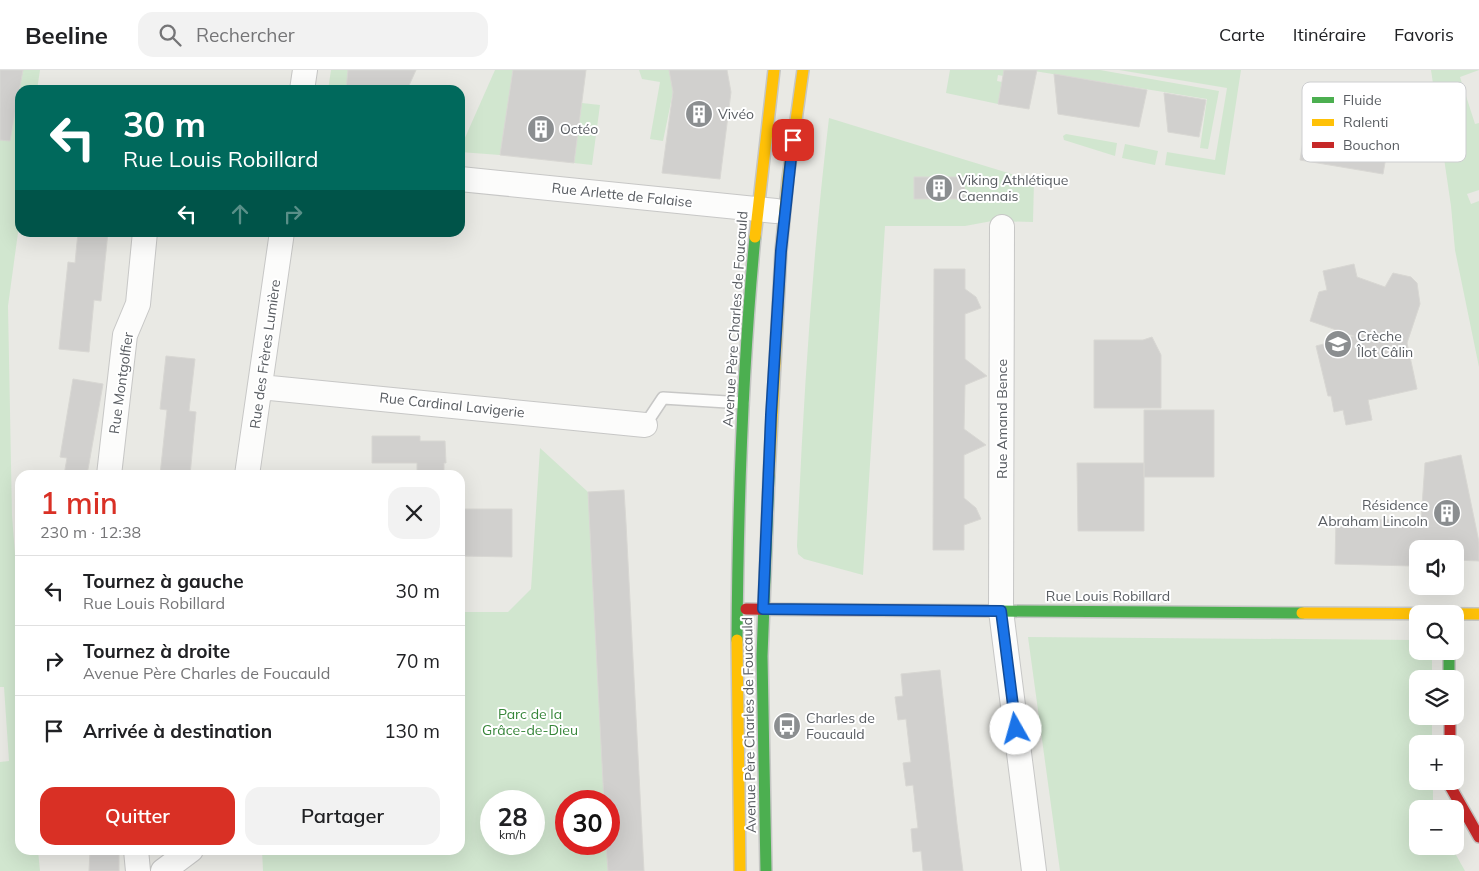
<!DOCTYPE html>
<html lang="fr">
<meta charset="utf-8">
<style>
:root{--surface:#fff;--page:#f2f2f2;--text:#202124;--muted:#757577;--line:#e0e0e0;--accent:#d93025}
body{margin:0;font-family:Mulish,sans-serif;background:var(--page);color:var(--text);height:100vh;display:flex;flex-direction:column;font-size:19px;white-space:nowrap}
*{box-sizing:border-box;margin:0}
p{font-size:16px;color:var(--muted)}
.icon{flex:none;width:28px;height:28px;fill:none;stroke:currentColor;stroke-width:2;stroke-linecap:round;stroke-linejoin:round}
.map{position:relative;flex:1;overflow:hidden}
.side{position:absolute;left:15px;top:400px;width:450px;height:385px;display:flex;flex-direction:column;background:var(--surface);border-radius:15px;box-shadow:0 5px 20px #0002}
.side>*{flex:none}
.hud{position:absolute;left:15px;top:15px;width:450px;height:152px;border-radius:15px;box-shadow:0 5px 20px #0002;background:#00695c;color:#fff;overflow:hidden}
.buttons{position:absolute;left:1409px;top:470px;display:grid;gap:10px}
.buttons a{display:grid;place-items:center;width:55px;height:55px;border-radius:10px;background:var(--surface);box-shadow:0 5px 20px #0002;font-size:25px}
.speed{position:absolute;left:480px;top:720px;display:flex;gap:10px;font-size:25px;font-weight:700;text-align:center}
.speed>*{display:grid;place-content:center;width:65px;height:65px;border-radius:50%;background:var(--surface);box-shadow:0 5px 20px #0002;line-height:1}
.speed small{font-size:12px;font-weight:400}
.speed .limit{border:8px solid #d22;background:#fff;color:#111}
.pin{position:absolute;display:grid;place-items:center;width:42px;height:42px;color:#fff;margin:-21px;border-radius:10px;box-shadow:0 2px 8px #0006}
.me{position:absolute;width:55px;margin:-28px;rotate:353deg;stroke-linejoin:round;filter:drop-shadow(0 0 4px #0008)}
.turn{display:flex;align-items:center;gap:18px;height:105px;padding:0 25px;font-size:22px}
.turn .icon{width:65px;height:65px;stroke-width:2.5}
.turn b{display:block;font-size:35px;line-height:42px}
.lanes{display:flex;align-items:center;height:48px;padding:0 25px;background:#0003;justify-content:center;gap:25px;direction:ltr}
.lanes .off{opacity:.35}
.round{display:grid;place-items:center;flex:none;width:52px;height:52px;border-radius:15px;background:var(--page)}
.headline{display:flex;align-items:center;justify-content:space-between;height:85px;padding:0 25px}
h1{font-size:30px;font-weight:600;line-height:38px;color:var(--accent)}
.button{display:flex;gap:10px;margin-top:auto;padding:10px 25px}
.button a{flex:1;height:58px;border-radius:15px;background:var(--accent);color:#fff;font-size:20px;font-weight:600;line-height:58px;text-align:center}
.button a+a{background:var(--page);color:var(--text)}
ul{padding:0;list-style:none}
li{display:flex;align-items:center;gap:15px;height:70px;padding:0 25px;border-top:1px solid var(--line)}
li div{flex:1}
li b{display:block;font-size:19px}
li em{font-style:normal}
header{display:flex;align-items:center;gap:30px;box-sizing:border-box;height:70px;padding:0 25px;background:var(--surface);border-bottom:1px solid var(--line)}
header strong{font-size:24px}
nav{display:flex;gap:28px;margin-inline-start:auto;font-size:18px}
.search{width:350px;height:45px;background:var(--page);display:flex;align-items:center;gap:12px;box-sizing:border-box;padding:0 18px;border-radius:15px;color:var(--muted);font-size:19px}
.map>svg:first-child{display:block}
.green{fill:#d1e6cf;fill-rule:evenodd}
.building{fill:#d1d0ce;stroke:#d8d7d3}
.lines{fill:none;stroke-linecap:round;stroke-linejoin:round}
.lane-casing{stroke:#c7c7c6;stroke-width:14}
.street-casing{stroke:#c7c7c6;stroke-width:26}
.fast-casing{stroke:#c5c6c4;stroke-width:14}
.slow-casing{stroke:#c5c6c4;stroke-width:14}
.jam-casing{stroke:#c5c6c4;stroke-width:14}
.lane{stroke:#fcfcfb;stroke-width:11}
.street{stroke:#fcfcfb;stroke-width:24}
.fast{stroke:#4caf50;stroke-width:11}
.slow{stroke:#ffc107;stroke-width:11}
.jam{stroke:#c62828;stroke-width:11}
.route-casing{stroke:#114b97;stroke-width:12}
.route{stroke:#1a73e8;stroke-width:9}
.labels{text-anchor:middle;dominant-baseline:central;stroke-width:4;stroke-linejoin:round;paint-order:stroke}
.poi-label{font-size:14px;fill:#595d62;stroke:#fff;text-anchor:start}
.street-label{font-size:14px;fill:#595d62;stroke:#fff}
.park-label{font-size:14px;fill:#368539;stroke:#fff}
.key{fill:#fff;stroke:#cdced0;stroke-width:1}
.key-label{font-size:14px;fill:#595d62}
</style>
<header>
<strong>Beeline</strong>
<div class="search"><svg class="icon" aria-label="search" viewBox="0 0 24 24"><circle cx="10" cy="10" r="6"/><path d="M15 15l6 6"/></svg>Rechercher</div>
<nav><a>Carte</a><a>Itinéraire</a><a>Favoris</a></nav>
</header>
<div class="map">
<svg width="1479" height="801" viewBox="0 0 1479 801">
<rect width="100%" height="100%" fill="#e9e9e4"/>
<path class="green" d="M 23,0 L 40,0 L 37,20 L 20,20 L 20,148 L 8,236 L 12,446 L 20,547 L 20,780 L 38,780 L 40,801 L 0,801 L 0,692 L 9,691 L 4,617 L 0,617 L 0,64 Z
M 331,0 L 349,0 L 346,20 L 328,20 Z
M 495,0 L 513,0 L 500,85 L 460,82 L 460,79 Z
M 639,0 L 669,0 L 673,22 L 663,71 L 650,69 L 660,12 L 642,9 Z
M 950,0 L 1004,0 L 1003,6 L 998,5 L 997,11 L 1002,12 L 998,34 L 946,23 Z
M 1028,0 L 1100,0 L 1219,21 L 1208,79 L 1200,78 L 1207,29 Z
M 1119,0 L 1241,0 L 1225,105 L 1165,95 L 1167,82 L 1215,90 L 1227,18 Z
M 1431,0 L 1479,0 L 1460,7 L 1475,54 L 1479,53 L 1479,120 L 1467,124 L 1471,134 L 1479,131 L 1479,297 L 1455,180 L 1451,136 Z
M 582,33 L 600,35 L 592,95 L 574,93 Z
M 829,48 L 1034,111 L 1033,152 L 992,151 L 965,156 L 885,156 L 863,505 L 804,489 L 798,484 L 797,476 C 803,333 812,190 829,48 Z
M 1066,64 L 1117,73 L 1115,86 L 1064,70 L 1063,66 Z
M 1125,74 L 1158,81 L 1155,95 L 1122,88 Z
M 540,378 L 588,422 L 604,731 L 566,731 L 566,774 L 606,774 L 608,801 L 263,801 L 262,780 L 460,780 L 460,542 L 508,542 L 531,519 ZM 491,731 L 534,731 L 534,774 L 491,774 Z
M 1028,567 L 1417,570 L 1418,581 L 1432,581 L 1432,609 L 1418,609 L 1418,646 L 1432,646 L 1432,674 L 1418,674 L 1418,711 L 1433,711 L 1433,739 L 1418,739 L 1418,776 L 1451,776 L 1465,801 L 1060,801 Z"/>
<path class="building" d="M 0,0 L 23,0 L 10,71 L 0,70 Z
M 348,0 L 416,0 L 407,20 L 346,20 Z
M 513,0 L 586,0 L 574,93 L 500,85 Z
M 669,0 L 727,0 L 731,22 L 720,109 L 662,103 L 673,22 Z
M 1004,0 L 1037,0 L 1029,39 L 998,34 Z
M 1054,4 L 1147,20 L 1139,57 L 1058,44 Z
M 1312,17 L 1354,24 L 1348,58 L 1390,64 L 1383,104 L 1300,90 Z
M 1164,23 L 1206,30 L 1199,67 L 1168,62 Z
M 914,107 L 964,107 L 965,129 L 914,129 Z
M 78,162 L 108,162 L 101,231 L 94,230 L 89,282 L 59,279 L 68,192 L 75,193 Z
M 1354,194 L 1357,207 L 1385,217 L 1393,203 L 1411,207 L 1417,213 L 1420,234 L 1407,273 L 1417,319 L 1368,330 L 1372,350 L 1346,355 L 1343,340 L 1334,342 L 1331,326 L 1328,326 L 1316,276 L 1354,266 L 1310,251 L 1319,222 L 1327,220 L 1323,201 Z
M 934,199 L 965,199 L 965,219 L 976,227 L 981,238 L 965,244 L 965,289 L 987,306 L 965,315 L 964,359 L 986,375 L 964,385 L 964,428 L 976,438 L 981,449 L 964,455 L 964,480 L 933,480 Z
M 1152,267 L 1161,285 L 1161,338 L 1094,338 L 1094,270 L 1143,270 Z
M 166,286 L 195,289 L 189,341 L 196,342 L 190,405 L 160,405 L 167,340 L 160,339 Z
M 73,309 L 103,314 L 87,405 L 64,405 L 67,388 L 60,387 Z
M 1144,340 L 1214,340 L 1214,407 L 1144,407 Z
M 372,366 L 420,366 L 420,371 L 445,371 L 446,393 L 444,393 L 444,405 L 417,405 L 417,393 L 372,393 Z
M 1461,385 L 1479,472 L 1479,491 L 1455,490 L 1455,479 L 1418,479 L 1418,491 L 1413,491 L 1413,496 L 1335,494 L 1336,449 L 1421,450 L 1425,393 Z
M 1077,393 L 1144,393 L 1144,461 L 1078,461 Z
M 624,420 L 626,453 L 644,801 L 608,801 L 606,774 L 609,774 L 609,731 L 604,731 L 588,422 Z
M 460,439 L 512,439 L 512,487 L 460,486 Z
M 940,600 L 957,754 L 963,801 L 923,801 L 921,781 L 913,782 L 911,759 L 918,758 L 913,715 L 906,716 L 903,693 L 911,692 L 906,649 L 898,650 L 895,627 L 903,626 L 901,604 Z
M 90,780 L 119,780 L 119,801 L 89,801 Z"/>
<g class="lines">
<g class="lane-casing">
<path id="lane" d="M 645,355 L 663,328 L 743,333"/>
</g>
<g class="street-casing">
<path id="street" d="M 302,20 L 305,0
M 460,109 L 776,141
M 1002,157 L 1001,541 L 1034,801
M 260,317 L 645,355
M 109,405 L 125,265 L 138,234 L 145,162
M 247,405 L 282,162
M 136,780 L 138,801
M 163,801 L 191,780"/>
</g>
<g class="fast-casing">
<path id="fast" d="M 997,541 L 1302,543
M 737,570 C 738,436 742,301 755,167
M 1449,581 L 1449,609
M 766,801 L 762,586 L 769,405"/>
</g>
<g class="slow-casing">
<path id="slow" d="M 755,167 L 774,0
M 769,405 L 781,181 L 788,108 L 803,0
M 1302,543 L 1479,544
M 737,570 L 740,801"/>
</g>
<g class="jam-casing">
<path id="jam" d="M 746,539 L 997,541
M 1450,646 L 1450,674
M 1450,711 L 1450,716 L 1479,767"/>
</g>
<use href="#lane" class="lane"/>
<use href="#street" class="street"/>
<use href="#fast" class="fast"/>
<use href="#slow" class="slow"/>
<use href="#jam" class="jam"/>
</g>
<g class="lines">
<g class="route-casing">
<path id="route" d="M 793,70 L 781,181 L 771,345 L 763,539 L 1001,541 L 1016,659"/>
</g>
<use href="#route" class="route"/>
</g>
<defs>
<g id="building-disc" transform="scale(1.4375)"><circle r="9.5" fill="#8b8e90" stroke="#fff"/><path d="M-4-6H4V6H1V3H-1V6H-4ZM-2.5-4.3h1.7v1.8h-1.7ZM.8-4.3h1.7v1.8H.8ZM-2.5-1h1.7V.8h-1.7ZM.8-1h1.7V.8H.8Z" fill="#fff"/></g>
<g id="school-disc" transform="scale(1.4375)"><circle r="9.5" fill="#8b8e90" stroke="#fff"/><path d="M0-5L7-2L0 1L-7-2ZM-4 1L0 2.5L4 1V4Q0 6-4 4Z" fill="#fff"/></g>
<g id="bus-disc" transform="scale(1.4375)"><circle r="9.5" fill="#8b8e90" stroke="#fff"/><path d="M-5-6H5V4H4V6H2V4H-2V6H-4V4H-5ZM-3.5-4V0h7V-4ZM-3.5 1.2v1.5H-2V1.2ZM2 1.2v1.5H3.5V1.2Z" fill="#fff"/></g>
</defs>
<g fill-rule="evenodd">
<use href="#building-disc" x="699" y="44"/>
<use href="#building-disc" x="541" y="59"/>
<use href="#building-disc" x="939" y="118"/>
<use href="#school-disc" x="1338" y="274"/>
<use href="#building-disc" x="1447" y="443"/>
<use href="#bus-disc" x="787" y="656"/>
</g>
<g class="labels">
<g class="poi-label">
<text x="718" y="44">Vivéo</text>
<text x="560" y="59">Octéo</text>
<text x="958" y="110">Viking Athlétique<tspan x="958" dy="16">Caennais</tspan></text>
<text x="1357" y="266">Crèche<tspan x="1357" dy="16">Îlot Câlin</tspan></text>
<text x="1428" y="435" text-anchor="end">Résidence<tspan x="1428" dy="16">Abraham Lincoln</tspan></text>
<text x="806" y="648">Charles de<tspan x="806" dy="16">Foucauld</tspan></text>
</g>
<g class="street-label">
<text transform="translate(622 125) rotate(6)">Rue Arlette de Falaise</text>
<text transform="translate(735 249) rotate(-86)">Avenue Père Charles de Foucauld</text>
<text transform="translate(265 284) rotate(-82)">Rue des Frères Lumière</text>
<text transform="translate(121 313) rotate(-82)">Rue Montgolfier</text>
<text transform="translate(452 335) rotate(6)">Rue Cardinal Lavigerie</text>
<text transform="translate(1002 349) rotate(-90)">Rue Amand Bence</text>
<text x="1108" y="526">Rue Louis Robillard</text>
<text transform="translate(749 655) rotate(-91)">Avenue Père Charles de Foucauld</text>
</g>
<g class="park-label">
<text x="530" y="644">Parc de la<tspan x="530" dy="16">Grâce-de-Dieu</tspan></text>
</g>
</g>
<rect x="1302" y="12" width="164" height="80" rx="8" class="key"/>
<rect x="1312" y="27" width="22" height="6" fill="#4caf50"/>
<rect x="1312" y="49" width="22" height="7" fill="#ffc107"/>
<rect x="1312" y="72" width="22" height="6" fill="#c62828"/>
<g class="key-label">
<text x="1343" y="35">Fluide</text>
<text x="1343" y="57">Ralenti</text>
<text x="1343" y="80">Bouchon</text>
</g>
</svg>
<div class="buttons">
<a><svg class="icon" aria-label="sound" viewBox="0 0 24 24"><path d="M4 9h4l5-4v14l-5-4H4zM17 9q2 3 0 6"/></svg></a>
<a><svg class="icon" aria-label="search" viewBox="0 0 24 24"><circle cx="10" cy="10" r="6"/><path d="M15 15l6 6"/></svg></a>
<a><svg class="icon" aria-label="layers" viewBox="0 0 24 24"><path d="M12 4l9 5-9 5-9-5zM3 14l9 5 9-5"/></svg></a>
<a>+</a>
<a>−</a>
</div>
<div class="speed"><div>28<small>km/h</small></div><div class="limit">30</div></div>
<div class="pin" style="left:793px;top:70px;background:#d93025"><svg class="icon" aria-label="arrive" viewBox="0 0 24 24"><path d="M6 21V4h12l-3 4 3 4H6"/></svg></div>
<svg class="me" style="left:1016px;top:659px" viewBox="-20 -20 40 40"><circle r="19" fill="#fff"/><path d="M0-13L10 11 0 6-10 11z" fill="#1a73e8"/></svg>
<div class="hud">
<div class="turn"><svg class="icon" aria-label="left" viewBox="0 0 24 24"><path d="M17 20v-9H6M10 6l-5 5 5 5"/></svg><div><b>30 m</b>Rue Louis Robillard</div></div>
<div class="lanes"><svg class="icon" aria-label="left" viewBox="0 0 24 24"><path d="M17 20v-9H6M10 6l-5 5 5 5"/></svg><svg class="icon off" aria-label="ahead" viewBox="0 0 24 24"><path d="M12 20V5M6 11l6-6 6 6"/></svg><svg class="icon off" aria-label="right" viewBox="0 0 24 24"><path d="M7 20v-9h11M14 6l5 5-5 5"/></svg></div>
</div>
<section class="side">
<div class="headline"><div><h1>1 min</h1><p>230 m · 12:38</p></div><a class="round"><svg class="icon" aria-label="close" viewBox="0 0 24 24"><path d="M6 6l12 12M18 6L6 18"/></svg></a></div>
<ul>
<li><svg class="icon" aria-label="left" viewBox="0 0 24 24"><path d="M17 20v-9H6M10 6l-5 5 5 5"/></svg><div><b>Tournez à gauche</b><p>Rue Louis Robillard</p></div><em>30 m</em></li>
<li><svg class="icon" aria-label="right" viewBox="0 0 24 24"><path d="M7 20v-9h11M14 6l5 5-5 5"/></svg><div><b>Tournez à droite</b><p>Avenue Père Charles de Foucauld</p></div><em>70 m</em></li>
<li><svg class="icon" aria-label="arrive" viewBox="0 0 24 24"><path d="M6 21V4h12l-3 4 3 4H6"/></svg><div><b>Arrivée à destination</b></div><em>130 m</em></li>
</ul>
<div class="button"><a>Quitter</a><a>Partager</a></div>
</section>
</div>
